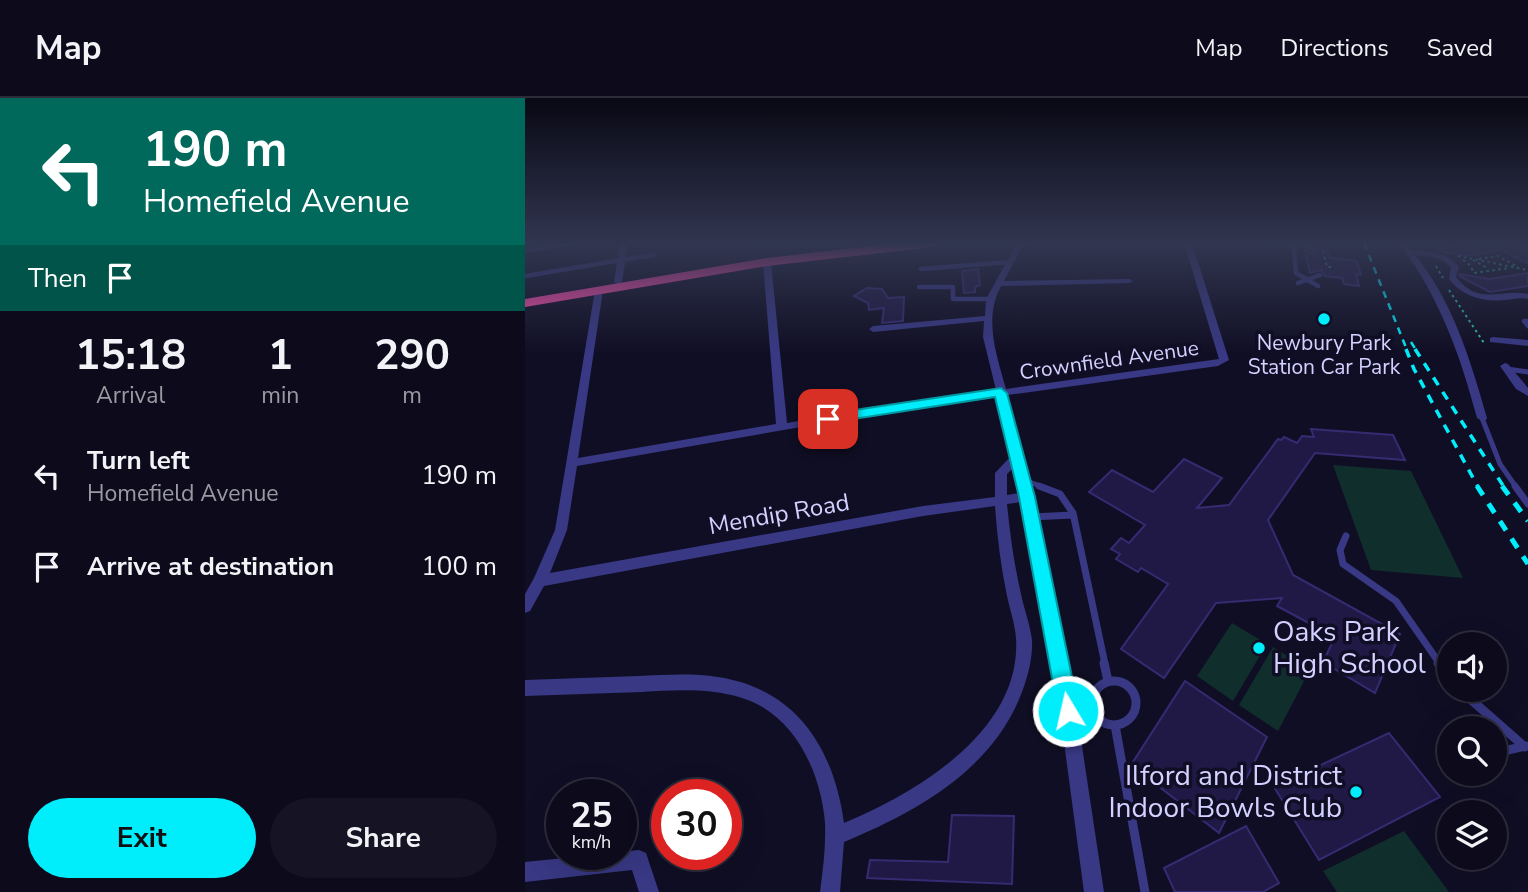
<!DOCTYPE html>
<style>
:root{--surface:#0c0a1b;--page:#151324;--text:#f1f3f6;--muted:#9a9aa3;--line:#2c2b3a;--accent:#00edfb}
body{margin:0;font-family:"Nunito Sans",sans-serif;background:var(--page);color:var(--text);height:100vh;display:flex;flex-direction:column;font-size:26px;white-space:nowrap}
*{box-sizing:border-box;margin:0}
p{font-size:23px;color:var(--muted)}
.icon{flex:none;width:38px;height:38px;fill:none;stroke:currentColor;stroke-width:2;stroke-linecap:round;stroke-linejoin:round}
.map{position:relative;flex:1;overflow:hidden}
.sheet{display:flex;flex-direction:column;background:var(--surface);width:525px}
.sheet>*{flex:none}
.top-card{background:#00695c;color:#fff;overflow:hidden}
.tools{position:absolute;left:912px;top:534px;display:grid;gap:14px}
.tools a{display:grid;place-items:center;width:70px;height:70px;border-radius:50%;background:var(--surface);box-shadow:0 7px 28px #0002,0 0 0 2px var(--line);font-size:35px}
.speed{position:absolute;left:21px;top:681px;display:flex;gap:14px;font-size:35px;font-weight:700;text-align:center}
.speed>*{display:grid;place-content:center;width:91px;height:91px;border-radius:50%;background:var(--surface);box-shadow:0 7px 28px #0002,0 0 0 2px var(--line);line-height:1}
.speed small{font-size:18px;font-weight:400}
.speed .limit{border:10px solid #d22;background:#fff;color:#111}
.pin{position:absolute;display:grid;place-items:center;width:60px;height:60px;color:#fff;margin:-30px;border-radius:14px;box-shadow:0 4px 10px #0006}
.me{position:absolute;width:77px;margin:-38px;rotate:351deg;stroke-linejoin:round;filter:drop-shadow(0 0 5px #0008)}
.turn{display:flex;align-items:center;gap:24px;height:147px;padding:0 28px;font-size:32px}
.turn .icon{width:91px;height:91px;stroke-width:2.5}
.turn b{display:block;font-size:49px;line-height:60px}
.then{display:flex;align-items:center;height:66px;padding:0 28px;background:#0003;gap:14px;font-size:26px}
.eta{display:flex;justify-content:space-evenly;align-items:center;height:119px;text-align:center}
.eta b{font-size:42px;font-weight:700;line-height:49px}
.primary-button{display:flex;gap:14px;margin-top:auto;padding:14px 28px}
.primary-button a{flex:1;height:80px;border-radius:42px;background:var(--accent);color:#111;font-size:28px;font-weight:700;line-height:80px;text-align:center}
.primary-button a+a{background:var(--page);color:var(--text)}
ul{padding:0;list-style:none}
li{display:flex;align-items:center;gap:21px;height:91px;padding:0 28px}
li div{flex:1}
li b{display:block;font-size:26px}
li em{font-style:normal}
header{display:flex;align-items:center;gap:42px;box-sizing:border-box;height:98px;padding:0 35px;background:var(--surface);border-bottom:2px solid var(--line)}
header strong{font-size:33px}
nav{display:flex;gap:38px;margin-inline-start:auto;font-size:24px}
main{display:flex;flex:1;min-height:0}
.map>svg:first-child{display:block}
.green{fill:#102e2b}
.building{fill:#201945;stroke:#362b72;stroke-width:2}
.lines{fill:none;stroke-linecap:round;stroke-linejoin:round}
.path{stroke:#2cb7a9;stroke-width:2;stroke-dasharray:2.5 3.5;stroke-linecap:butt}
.lane-far3{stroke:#383884;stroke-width:4.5}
.lane-far2{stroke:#383884;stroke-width:5}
.lane-far1{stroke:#383884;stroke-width:7}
.lane{stroke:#383884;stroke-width:9}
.street{fill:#383884;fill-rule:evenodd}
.highway{fill:#ff4ba9;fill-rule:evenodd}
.rail-far2{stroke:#00edfb;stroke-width:2.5;stroke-dasharray:7 6;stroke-linecap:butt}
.rail-far1{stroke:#00edfb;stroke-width:3.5;stroke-dasharray:9 8;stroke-linecap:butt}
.rail{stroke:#00edfb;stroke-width:5;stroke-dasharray:11 10;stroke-linecap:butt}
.route{fill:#00edfb;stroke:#009aa3;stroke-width:2}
.poi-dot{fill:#00edfb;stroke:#100e24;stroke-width:2.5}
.labels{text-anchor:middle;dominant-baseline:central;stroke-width:7;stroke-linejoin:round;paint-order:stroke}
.far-poi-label{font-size:21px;fill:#d4d0ff;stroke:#100e24}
.far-street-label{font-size:21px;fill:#d4d0ff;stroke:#100e24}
.street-label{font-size:24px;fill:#d4d0ff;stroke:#100e24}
.near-poi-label{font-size:28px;fill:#d4d0ff;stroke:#100e24;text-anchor:start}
</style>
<header>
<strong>Map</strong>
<nav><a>Map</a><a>Directions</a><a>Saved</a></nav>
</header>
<main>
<section class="sheet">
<div class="top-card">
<div class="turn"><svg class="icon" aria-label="left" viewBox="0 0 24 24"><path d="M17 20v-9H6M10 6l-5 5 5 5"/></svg><div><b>190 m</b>Homefield Avenue</div></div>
<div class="then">Then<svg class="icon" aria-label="arrive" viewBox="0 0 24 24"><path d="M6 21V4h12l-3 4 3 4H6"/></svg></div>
</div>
<div class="eta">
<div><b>15:18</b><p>Arrival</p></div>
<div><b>1</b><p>min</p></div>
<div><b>290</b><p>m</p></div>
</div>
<ul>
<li><svg class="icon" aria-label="left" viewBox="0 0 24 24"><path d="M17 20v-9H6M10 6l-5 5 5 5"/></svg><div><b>Turn left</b><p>Homefield Avenue</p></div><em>190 m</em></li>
<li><svg class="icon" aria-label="arrive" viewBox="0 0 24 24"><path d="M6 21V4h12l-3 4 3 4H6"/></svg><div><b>Arrive at destination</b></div><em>100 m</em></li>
</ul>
<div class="primary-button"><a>Exit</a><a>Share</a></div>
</section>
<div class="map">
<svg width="1003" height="794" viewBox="0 0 1003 794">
<rect width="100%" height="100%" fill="#100e24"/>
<path class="green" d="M 808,367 L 886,373 L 938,480 L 846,472 Z
M 707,525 L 742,546 L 708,603 L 672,578 Z
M 748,549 L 785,572 L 753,633 L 714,607 Z
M 879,733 L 924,794 L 812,794 L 798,773 Z"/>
<path class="building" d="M 944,145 L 988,145 L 1003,153 L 1003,166 L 977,152 L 941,158 L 909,152 Z
M 780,152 L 788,156 L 794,152 L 802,152 L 804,160 L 832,163 L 836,177 L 831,176 L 834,188 L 819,186 L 817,180 L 800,178 L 796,172 L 785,175 Z
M 453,171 L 455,187 L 450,189 L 450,194 L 439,195 L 437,173 Z
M 1003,175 L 1003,188 L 965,194 L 934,178 L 935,176 L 964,181 Z
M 342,190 L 357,191 L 363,200 L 379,199 L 378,223 L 357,225 L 359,210 L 344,212 L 343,205 L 329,198 Z
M 786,331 L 868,337 L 880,362 L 790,355 L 743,422 L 768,477 L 875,536 L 850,595 L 798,564 L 810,539 L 752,508 L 757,500 L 691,505 L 639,580 L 596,551 L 643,486 L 616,470 L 613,474 L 591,461 L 595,456 L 586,451 L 596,440 L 604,445 L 620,427 L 564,394 L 587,372 L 628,394 L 659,361 L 697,380 L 672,410 L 704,407 L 753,341 L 756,342 L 759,339 L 772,345 L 777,338 L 789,339 Z
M 660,583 L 742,639 L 694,735 L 606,667 Z
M 864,635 L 915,699 L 794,762 L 749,689 Z
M 427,717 L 489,718 L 487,786 L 342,780 L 345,762 L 423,764 Z
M 721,728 L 754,785 L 738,794 L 650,794 L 639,770 Z"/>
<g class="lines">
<path class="path" d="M 993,145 L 1003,150
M 798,153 L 802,169 L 807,169
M 933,158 L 1003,172
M 954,161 L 973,158 L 993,169
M 938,162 L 945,167 L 949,175 L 984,170
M 948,162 L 964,171
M 911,168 L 918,180
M 924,192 L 959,245"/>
<path class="lane-far3" d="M 766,145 L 769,150 L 771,175 L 793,188
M 778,145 L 789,151
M 96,162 L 129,157
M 396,171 L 485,164
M 0,178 L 96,162
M 773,185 L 795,177
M 394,189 L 428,189 L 428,201 L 465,201
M 1003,223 L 999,223 L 1003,228"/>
<path class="lane-far2" d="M 983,271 L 1003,274
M 957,320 L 975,366 L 991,389
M 499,382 L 518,389"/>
<path class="lane-far1" d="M 514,388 L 535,396 L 548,415 L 580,566
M 990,388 L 1003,406
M 506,419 L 548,417
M 821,438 L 815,452 L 818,466 L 871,503 L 915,566"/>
<path class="lane" d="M 579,565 L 583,583
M 913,565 L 924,580
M567 605a22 22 0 1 1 44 0a22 22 0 1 1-44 0Z
M 935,592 L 1000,649
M 590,627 L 620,794
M 970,655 L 1001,648"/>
<path class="street" d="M 41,145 L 63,145 L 0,155 L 0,151 Z
M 95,145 L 103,145 L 97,184 L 93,186 L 89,184 Z
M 492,145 L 513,145 L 497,149 L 479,183 L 604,181 L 608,183 L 604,185 L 476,188 C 458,221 472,258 481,291 L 694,261 L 659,145 L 667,145 L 704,262 L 693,268 L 483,297 L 499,358 L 544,562 L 579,794 L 559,794 L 528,562 L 497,404 L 482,406 C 485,436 489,466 496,496 C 499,511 505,526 507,542 C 508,561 502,582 495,599 C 464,674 391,714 319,744 L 315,794 L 295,794 C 298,771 301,748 300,725 C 296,674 269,616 217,600 C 185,590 150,592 117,594 C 78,595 39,597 0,598 L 0,582 C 38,581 75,579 113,578 C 139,577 167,575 193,579 C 272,591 309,651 319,725 C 391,695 497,633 491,540 C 490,526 485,512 482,498 C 476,469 472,438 470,408 L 398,418 L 19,488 L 5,513 L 0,515 L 0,496 L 9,480 L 30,432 L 70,192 L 74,190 L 78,192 L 53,360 L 251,326 L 238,164 L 242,162 L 246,164 L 262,325 L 374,306 L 471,292 L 458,239 L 459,223 L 348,234 L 344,231 L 348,228 L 460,218 L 461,201 ZM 473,299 L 487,357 L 470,375 L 470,399 L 398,408 L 25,475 L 42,432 L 52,368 L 374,312 ZM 489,369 L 495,395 L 482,397 L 482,376 Z
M 874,145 L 881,145 L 886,152 C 904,153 922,154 934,169 L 931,179 C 954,209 975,190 1003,196 L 1003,201 C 995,199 989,201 980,202 C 958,204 938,199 924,181 L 926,169 C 916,159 904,158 890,157 C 928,203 946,264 962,320 L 961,322 L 957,323 L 952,320 C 935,256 914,198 874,145 Z
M 968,239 L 1003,242 L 1003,248 L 965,244 L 965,240 Z
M 980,265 L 983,266 L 1003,290 L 1003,298 L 991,291 L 975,268 Z
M 114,752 L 121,755 L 134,794 L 114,794 L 107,772 L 0,784 L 0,764 L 78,756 L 96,756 L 96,754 Z"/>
<path class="highway" d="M 372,145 L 414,145 L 408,149 L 242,168 L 0,209 L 0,201 L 242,160 Z
M 870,145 L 884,145 L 878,149 Z"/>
<path class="rail-far2" d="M 839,145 L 882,252
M 886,244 L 891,252"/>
<path class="rail-far1" d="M 881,251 L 889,271 L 953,389
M 890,251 L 979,389"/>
<path class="rail" d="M 952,388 L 1003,466
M 977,388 L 1003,423"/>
</g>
<linearGradient id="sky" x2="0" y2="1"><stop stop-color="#090814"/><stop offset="0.57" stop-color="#313650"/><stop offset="1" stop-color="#313650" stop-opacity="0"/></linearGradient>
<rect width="1003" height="256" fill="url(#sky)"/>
<path class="route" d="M 476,290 L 482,295 L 510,399 L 554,613 L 551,620 L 543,623 L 536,620 L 533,613 L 494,399 L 470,299 L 303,325 L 296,321 L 303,316 Z"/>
<g class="poi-dot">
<circle cx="799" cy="221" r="7"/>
<circle cx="734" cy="550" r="7"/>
<circle cx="831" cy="694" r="7"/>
</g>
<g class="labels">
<g class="far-poi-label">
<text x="799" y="245">Newbury Park<tspan x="799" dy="24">Station Car Park</tspan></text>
</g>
<g class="far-street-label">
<text transform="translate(584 262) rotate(-8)">Crownfield Avenue</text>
</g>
<g class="street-label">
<text transform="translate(254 416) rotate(-10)">Mendip Road</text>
</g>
<g class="near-poi-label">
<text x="748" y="534">Oaks Park<tspan x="748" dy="32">High School</tspan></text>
<text x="817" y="678" text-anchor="end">Ilford and District<tspan x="817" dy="32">Indoor Bowls Club</tspan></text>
</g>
</g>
</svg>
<div class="tools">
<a><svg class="icon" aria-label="sound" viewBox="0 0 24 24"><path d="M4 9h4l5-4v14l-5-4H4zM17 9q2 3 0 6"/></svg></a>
<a><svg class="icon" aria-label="search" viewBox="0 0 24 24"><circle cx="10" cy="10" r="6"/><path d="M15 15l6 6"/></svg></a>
<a><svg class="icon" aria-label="layers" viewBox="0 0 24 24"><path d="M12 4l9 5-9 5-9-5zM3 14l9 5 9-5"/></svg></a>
</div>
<div class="speed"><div>25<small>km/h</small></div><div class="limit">30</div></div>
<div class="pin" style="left:303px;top:321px;background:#d93025"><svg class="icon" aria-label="arrive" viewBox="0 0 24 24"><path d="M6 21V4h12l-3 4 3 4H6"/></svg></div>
<svg class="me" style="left:543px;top:613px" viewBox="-20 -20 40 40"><circle r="17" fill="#00edfb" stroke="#fff" stroke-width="3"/><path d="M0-11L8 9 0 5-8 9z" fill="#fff"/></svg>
</div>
</main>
